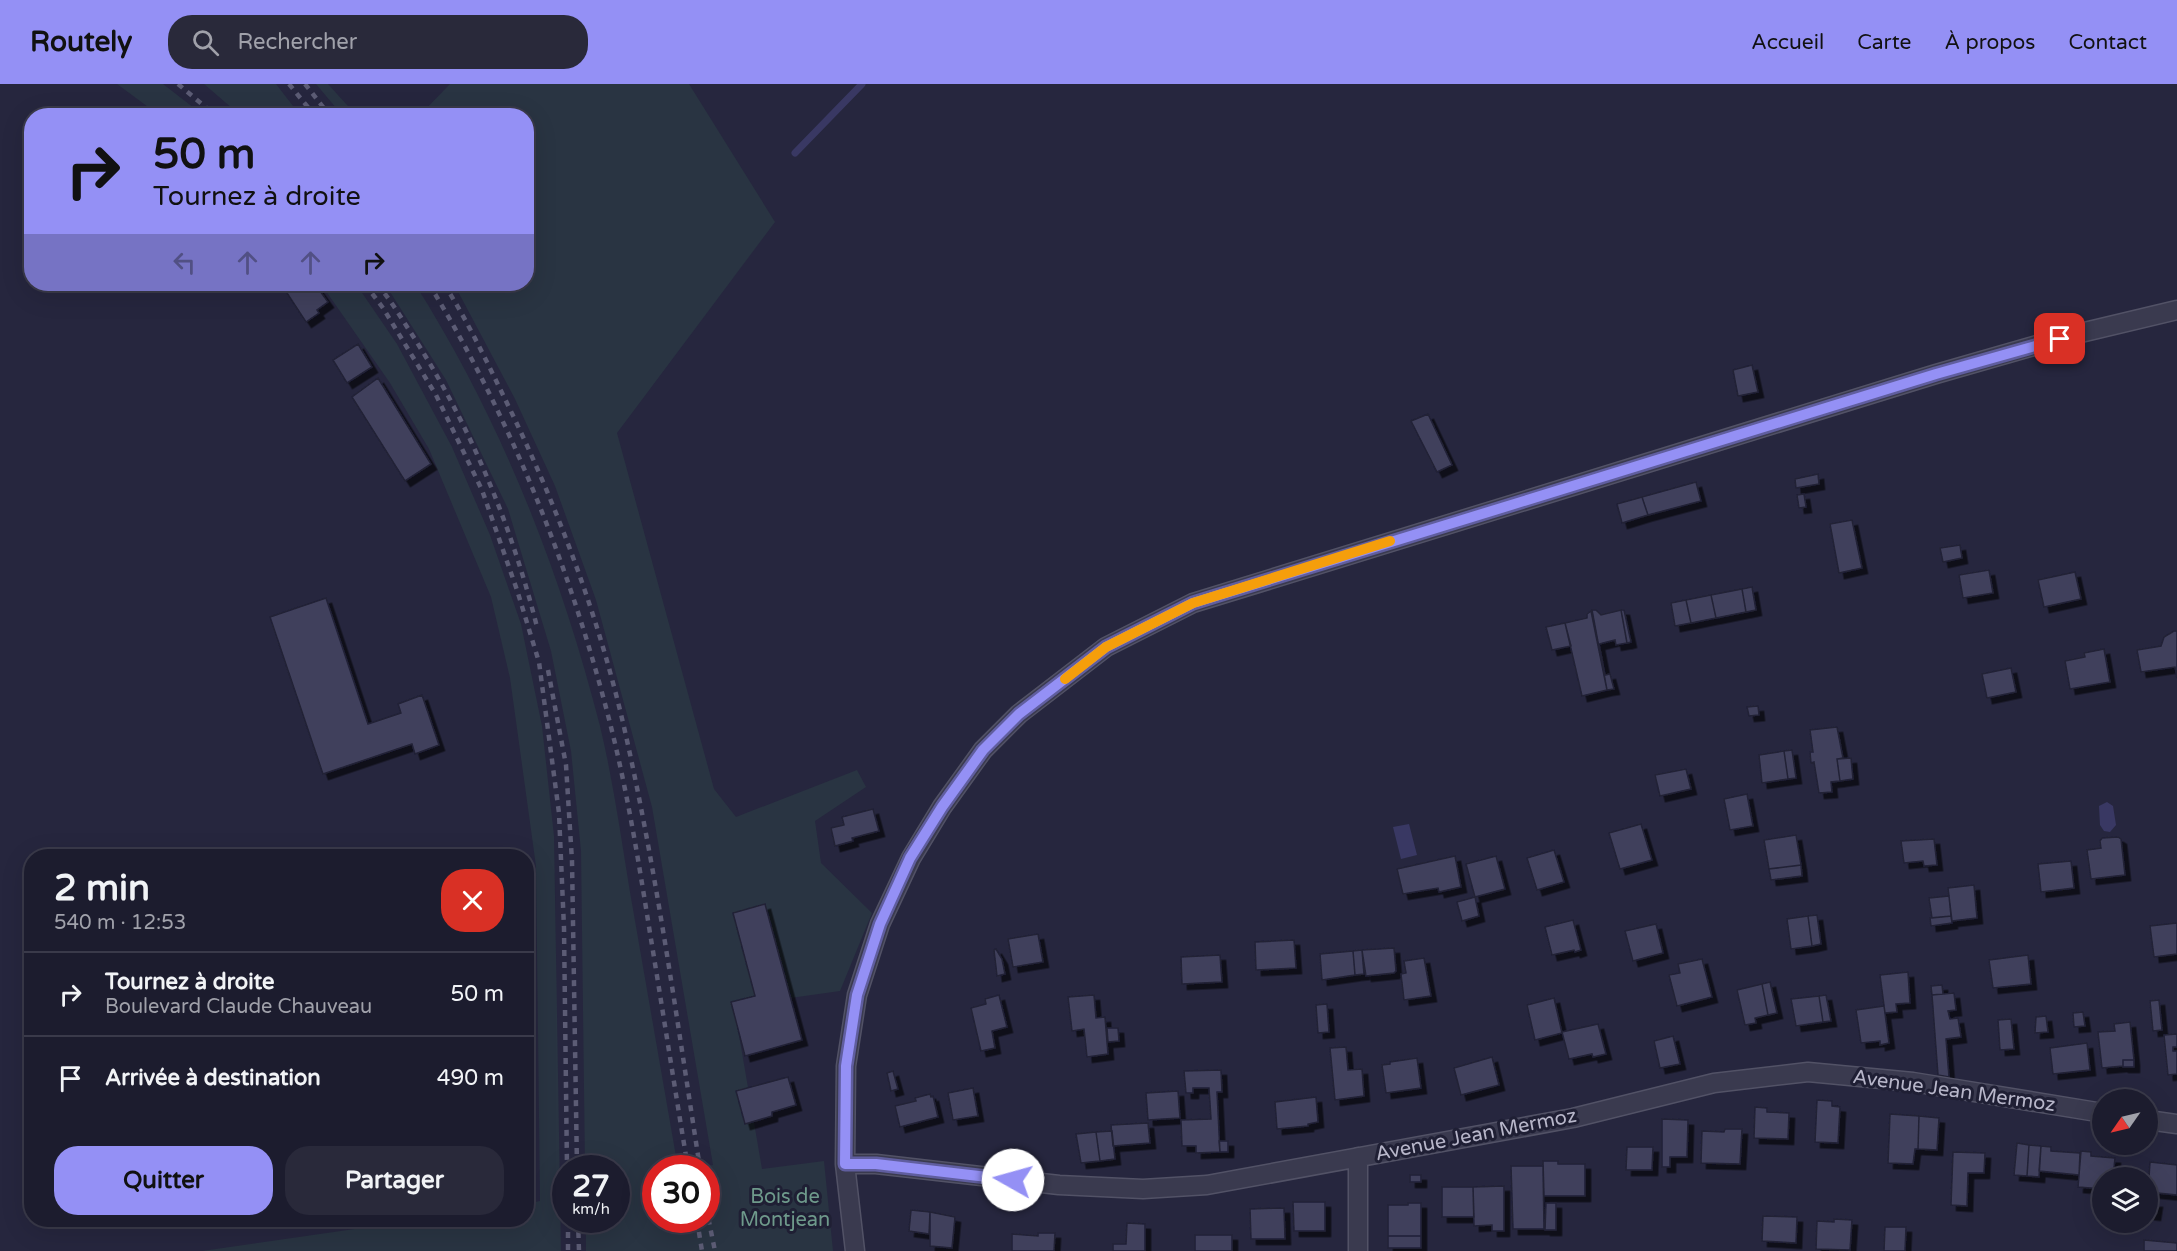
<!DOCTYPE html>
<html lang="fr">
<meta charset="utf-8">
<style>
:root{--surface:#1c1c2e;--page:#29293a;--text:#f1f3f6;--muted:#a0a1aa;--line:#3a3a4a;--accent:#9490f5}
body{margin:0;font-family:"Varela Round",sans-serif;background:var(--page);color:var(--text);height:100vh;display:flex;flex-direction:column;font-size:22px;white-space:nowrap}
*{box-sizing:border-box;margin:0}
p{font-size:20px;color:var(--muted)}
.icon{flex:none;width:33px;height:33px;fill:none;stroke:currentColor;stroke-width:2;stroke-linecap:round;stroke-linejoin:round}
.map{position:relative;flex:1;overflow:hidden}
.drawer{position:absolute;left:24px;top:765px;width:510px;height:378px;display:flex;flex-direction:column;background:var(--surface);border-radius:24px;box-shadow:0 6px 24px #0002,0 0 0 2px var(--line)}
.drawer>*{flex:none}
.guide{position:absolute;left:24px;top:24px;width:510px;height:183px;border-radius:24px;box-shadow:0 6px 24px #0002,0 0 0 2px var(--line);background:#9490f5;color:#111;overflow:hidden}
.needle{width:39px;rotate:236deg}
.controls{position:absolute;left:2092px;top:1005px;display:grid;gap:12px}
.controls a{display:grid;place-items:center;width:66px;height:66px;border-radius:50%;background:var(--surface);box-shadow:0 6px 24px #0002,0 0 0 2px var(--line);font-size:30px}
.speed{position:absolute;left:552px;top:1071px;display:flex;gap:12px;font-size:30px;font-weight:700;text-align:center}
.speed>*{display:grid;place-content:center;width:78px;height:78px;border-radius:50%;background:var(--surface);box-shadow:0 6px 24px #0002,0 0 0 2px var(--line);line-height:1}
.speed small{font-size:15px;font-weight:400}
.speed .limit{border:9px solid #d22;background:#fff;color:#111}
.pin{position:absolute;display:grid;place-items:center;width:51px;height:51px;color:#fff;margin:-26px;border-radius:12px;box-shadow:0 3px 9px #0006}
.me{position:absolute;width:66px;margin:-33px;rotate:277deg;stroke-linejoin:round;filter:drop-shadow(0 0 4px #0008)}
.turn{display:flex;align-items:center;gap:21px;height:126px;padding:0 30px;font-size:27px}
.turn .icon{width:78px;height:78px;stroke-width:2.5}
.turn b{display:block;font-size:42px;line-height:51px}
.lanes{display:flex;align-items:center;height:57px;padding:0 30px;background:#0003;justify-content:center;gap:30px;direction:ltr}
.lanes .off{opacity:.35}
.round{display:grid;place-items:center;flex:none;width:63px;height:63px;border-radius:24px;background:var(--page)}
.overview{display:flex;align-items:center;justify-content:space-between;height:102px;padding:0 30px}
h1{font-size:36px;font-weight:800;line-height:45px}
.button{display:flex;gap:12px;margin-top:auto;padding:12px 30px}
.button a{flex:1;height:69px;border-radius:24px;background:var(--accent);color:#111;font-size:24px;font-weight:800;line-height:69px;text-align:center}
.button a+a{background:var(--page);color:var(--text)}
ul{padding:0;list-style:none}
li{display:flex;align-items:center;gap:18px;height:84px;padding:0 30px;border-top:2px solid var(--line)}
li div{flex:1}
li b{display:block;font-size:22px}
li em{font-style:normal}
header{display:flex;align-items:center;gap:36px;box-sizing:border-box;height:84px;padding:0 30px;background:var(--accent);color:#111}
header strong{font-size:28px}
nav{display:flex;gap:33px;margin-inline-start:auto;font-size:21px}
.search{width:420px;height:54px;background:var(--page);display:flex;align-items:center;gap:15px;box-sizing:border-box;padding:0 21px;border-radius:24px;color:var(--muted);font-size:22px}
.map>svg:first-child{display:block}
.green{fill:#293442}
.water{fill:#393863}
.lines{fill:none;stroke-linecap:round;stroke-linejoin:round}
.stream{stroke:#393863;stroke-width:7}
.building{fill:#40405c;stroke:#212136;stroke-width:1.5;filter:url(#shadow)}
.street-casing{stroke:#525266;stroke-width:21}
.street{stroke:#3a3a4f;stroke-width:18}
.rail{stroke:#5c5c75;stroke-width:4.5;stroke-dasharray:6 6;stroke-linecap:butt}
.route-casing{stroke:#605e9f;stroke-width:15}
.route{stroke:#9490f5;stroke-width:10}
.slow{stroke:#f59e0b;stroke-width:10}
.labels{text-anchor:middle;dominant-baseline:central;stroke-width:6;stroke-linejoin:round;paint-order:stroke}
.street-label{font-size:20px;fill:#b7b6c9;stroke:#1f1f34}
.park-label{font-size:20px;fill:#6e998b;stroke:#1f1f34}
</style>
<header>
<strong>Routely</strong>
<div class="search"><svg class="icon" aria-label="search" viewBox="0 0 24 24"><circle cx="10" cy="10" r="6"/><path d="M15 15l6 6"/></svg>Rechercher</div>
<nav><a>Accueil</a><a>Carte</a><a>À propos</a><a>Contact</a></nav>
</header>
<div class="map">
<svg width="2177" height="1167" viewBox="0 0 2177 1167">
<defs>
<filter id="shadow"><feDropShadow dx="5.5" dy="5.5" stdDeviation="0" flood-color="#0009"/></filter>
</defs>
<rect width="100%" height="100%" fill="#26263e"/>
<path class="green" d="M 117,0 L 163,0 L 203,31 L 159,31 Z
M 204,0 L 276,0 L 300,31 L 240,31 Z
M 316,0 L 328,0 L 356,31 L 342,31 Z
M 450,0 L 689,0 L 775,138 L 617,349 L 714,705 L 736,733 L 857,686 L 866,703 L 815,737 L 821,779 L 872,829 L 840,907 L 734,922 L 762,1085 L 824,1077 L 833,1167 L 586,1167 L 586,1136 L 616,1136 L 616,1084 L 585,1084 L 581,767 L 571,667 L 551,567 L 508,425 L 446,296 L 385,200 L 415,200 C 501,336 560,486 600,642 C 613,696 621,753 630,808 C 646,900 662,992 678,1084 L 656,1084 L 656,1136 L 706,1136 L 706,1084 L 694,1084 L 713,1081 L 652,723 L 596,516 L 555,402 L 515,315 L 454,200 L 526,200 L 526,32 L 420,31 Z
M 321,200 L 356,200 L 397,260 L 452,363 L 490,451 L 521,540 L 542,642 L 554,752 L 561,1167 L 202,1167 L 417,1136 L 526,1136 L 527,1120 L 540,1117 L 536,782 L 510,594 L 491,513 L 429,365 L 390,299 Z"/>
<path class="water" d="M 2107,718 L 2113,722 L 2116,741 L 2110,748 L 2104,747 L 2100,741 L 2099,722 Z
M 1409,740 L 1417,771 L 1401,775 L 1393,743 Z"/>
<g class="lines">
<path class="stream" d="M 795,69 L 862,0"/>
</g>
<path class="building" d="M 285,200 L 315,200 L 328,218 L 317,226 L 319,229 L 306,238 L 287,209 L 290,207 Z
M 358,260 L 372,283 L 347,299 L 333,276 Z
M 1752,281 L 1758,308 L 1738,312 L 1733,286 Z
M 378,294 L 431,380 L 405,397 L 352,313 Z
M 1428,330 L 1452,381 L 1437,388 L 1411,337 Z
M 1818,390 L 1819,400 L 1796,404 L 1795,395 Z
M 1696,398 L 1701,417 L 1648,431 L 1642,413 Z
M 1804,410 L 1806,423 L 1799,424 L 1797,411 Z
M 1642,413 L 1648,431 L 1622,439 L 1617,420 Z
M 1852,436 L 1862,484 L 1839,489 L 1830,440 Z
M 1960,461 L 1962,474 L 1943,478 L 1940,464 Z
M 1989,486 L 1993,509 L 1963,514 L 1959,491 Z
M 2075,488 L 2081,515 L 2044,523 L 2038,496 Z
M 1752,503 L 1756,526 L 1746,528 L 1742,505 Z
M 1742,505 L 1746,528 L 1716,534 L 1711,511 Z
M 1711,511 L 1716,534 L 1691,539 L 1686,516 Z
M 326,514 L 368,640 L 401,629 L 398,620 L 422,611 L 439,661 L 415,670 L 412,660 L 323,690 L 270,533 Z
M 1686,516 L 1691,539 L 1675,542 L 1671,519 Z
M 1592,526 L 1596,526 L 1601,531 L 1621,526 L 1627,559 L 1616,561 L 1615,556 L 1599,560 L 1605,591 L 1610,590 L 1614,605 L 1607,606 Z
M 1621,526 L 1624,526 L 1631,558 L 1627,559 Z
M 1591,527 L 1607,606 L 1582,612 L 1565,539 L 1587,534 L 1587,530 Z
M 1565,539 L 1571,562 L 1552,566 L 1546,543 Z
M 2174,547 L 2177,547 L 2177,594 L 2175,583 L 2141,588 L 2137,566 L 2161,562 L 2164,553 Z
M 2104,565 L 2110,598 L 2070,605 L 2065,577 L 2085,573 L 2084,569 Z
M 2011,584 L 2016,608 L 1987,614 L 1982,590 Z
M 1758,622 L 1759,631 L 1749,632 L 1747,623 Z
M 1837,643 L 1843,674 L 1837,675 L 1840,697 L 1831,698 L 1832,708 L 1819,709 L 1814,678 L 1811,679 L 1810,668 L 1813,668 L 1810,646 Z
M 1792,666 L 1796,694 L 1788,695 L 1784,667 Z
M 1784,667 L 1788,695 L 1762,699 L 1759,671 Z
M 1851,674 L 1853,695 L 1840,697 L 1837,675 Z
M 1686,685 L 1691,705 L 1660,712 L 1655,691 Z
M 1747,710 L 1753,742 L 1730,746 L 1724,715 Z
M 873,725 L 879,747 L 852,754 L 853,757 L 835,762 L 831,744 L 844,741 L 842,733 Z
M 1641,740 L 1652,776 L 1620,785 L 1609,749 Z
M 1796,751 L 1801,781 L 1769,785 L 1764,756 Z
M 2118,753 L 2121,755 L 2125,791 L 2091,795 L 2087,766 L 2101,764 L 2100,757 L 2102,754 Z
M 1934,755 L 1937,781 L 1924,782 L 1923,777 L 1904,779 L 1901,757 Z
M 1554,766 L 1564,798 L 1537,806 L 1527,774 Z
M 1455,772 L 1461,803 L 1439,808 L 1438,804 L 1403,810 L 1397,785 Z
M 1496,772 L 1505,805 L 1475,813 L 1466,780 Z
M 2071,777 L 2074,804 L 2041,808 L 2038,780 Z
M 1801,781 L 1802,792 L 1771,796 L 1769,785 Z
M 1974,801 L 1977,834 L 1952,837 L 1948,804 Z
M 1949,812 L 1951,832 L 1932,834 L 1929,814 Z
M 1475,813 L 1479,832 L 1462,837 L 1457,818 Z
M 765,820 L 802,956 L 745,972 L 731,918 L 755,912 L 733,829 Z
M 1817,831 L 1821,860 L 1812,862 L 1808,832 Z
M 1808,832 L 1812,862 L 1791,865 L 1787,835 Z
M 1951,832 L 1952,839 L 1931,842 L 1930,834 Z
M 1573,836 L 1581,866 L 1575,868 L 1574,866 L 1552,871 L 1545,843 Z
M 2177,839 L 2177,870 L 2154,873 L 2150,842 Z
M 1656,840 L 1663,869 L 1633,877 L 1625,847 Z
M 1038,850 L 1043,878 L 1013,883 L 1008,855 Z
M 1294,856 L 1296,884 L 1256,886 L 1255,858 Z
M 1394,864 L 1396,887 L 1394,889 L 1366,892 L 1362,866 Z
M 996,865 L 1002,875 L 1005,890 L 997,892 L 994,866 Z
M 1362,866 L 1364,890 L 1355,891 L 1353,867 Z
M 1353,867 L 1355,891 L 1322,896 L 1320,870 Z
M 1220,871 L 1222,898 L 1182,900 L 1181,873 Z
M 2028,871 L 2031,900 L 1993,904 L 1989,876 Z
M 1424,874 L 1431,912 L 1404,916 L 1401,890 L 1406,889 L 1404,877 Z
M 1702,875 L 1712,913 L 1677,922 L 1669,891 L 1680,889 L 1678,880 Z
M 1908,888 L 1910,919 L 1896,920 L 1897,928 L 1885,929 L 1880,891 Z
M 1770,898 L 1777,929 L 1768,931 L 1762,900 Z
M 1762,900 L 1768,931 L 1755,934 L 1756,939 L 1745,941 L 1737,906 Z
M 1942,901 L 1943,910 L 1932,911 L 1931,902 Z
M 1954,909 L 1956,926 L 1948,927 L 1950,935 L 1958,934 L 1961,953 L 1946,955 L 1949,993 L 1938,991 L 1932,911 Z
M 999,911 L 1007,943 L 992,947 L 995,964 L 981,967 L 971,924 L 986,920 L 985,915 Z
M 1094,911 L 1096,934 L 1105,933 L 1108,970 L 1087,973 L 1084,945 L 1072,947 L 1068,913 Z
M 1826,911 L 1831,937 L 1823,938 L 1819,912 Z
M 1819,912 L 1823,938 L 1796,942 L 1791,915 Z
M 1554,914 L 1562,949 L 1535,956 L 1527,921 Z
M 2159,916 L 2162,946 L 2153,947 L 2150,917 Z
M 1327,920 L 1329,948 L 1318,949 L 1316,921 Z
M 1884,922 L 1889,959 L 1880,961 L 1880,957 L 1861,959 L 1856,926 Z
M 2083,928 L 2085,942 L 2074,943 L 2073,929 Z
M 2046,932 L 2048,948 L 2035,949 L 2036,933 Z
M 2011,935 L 2014,965 L 2000,966 L 1998,936 Z
M 2130,938 L 2134,976 L 2123,976 L 2123,982 L 2102,984 L 2098,948 L 2115,947 L 2114,940 Z
M 1598,940 L 1606,970 L 1593,973 L 1592,970 L 1569,975 L 1562,948 Z
M 1107,944 L 1118,944 L 1119,957 L 1108,958 Z
M 2177,950 L 2177,963 L 2173,963 L 2173,967 L 2177,967 L 2177,990 L 2168,991 L 2164,951 Z
M 1673,952 L 1680,980 L 1660,984 L 1654,957 Z
M 2087,959 L 2090,986 L 2053,990 L 2050,964 Z
M 1346,963 L 1348,986 L 1362,985 L 1364,1012 L 1335,1016 L 1330,964 Z
M 1492,973 L 1499,1001 L 1461,1011 L 1454,984 Z
M 1417,974 L 1421,1004 L 1386,1009 L 1382,981 L 1390,980 L 1390,978 Z
M 2123,976 L 2134,976 L 2134,983 L 2123,983 Z
M 1221,986 L 1222,1008 L 1217,1008 L 1220,1068 L 1196,1069 L 1196,1062 L 1182,1062 L 1181,1036 L 1211,1035 L 1209,1004 L 1193,1004 L 1193,1009 L 1186,1009 L 1184,987 Z
M 893,987 L 898,1005 L 891,1007 L 887,989 Z
M 788,993 L 796,1021 L 772,1028 L 772,1032 L 745,1040 L 736,1007 Z
M 973,1004 L 978,1032 L 953,1036 L 948,1009 Z
M 1178,1007 L 1180,1034 L 1148,1036 L 1146,1009 Z
M 930,1010 L 931,1013 L 933,1012 L 938,1033 L 900,1043 L 895,1022 L 916,1017 L 915,1014 Z
M 1316,1013 L 1318,1038 L 1308,1040 L 1308,1042 L 1277,1045 L 1275,1018 Z
M 1817,1016 L 1832,1017 L 1832,1022 L 1840,1023 L 1838,1059 L 1815,1058 Z
M 1755,1023 L 1767,1024 L 1767,1028 L 1789,1029 L 1788,1055 L 1754,1054 Z
M 1890,1030 L 1919,1032 L 1918,1065 L 1915,1065 L 1913,1080 L 1888,1079 Z
M 1919,1032 L 1939,1034 L 1937,1066 L 1918,1065 Z
M 1662,1035 L 1688,1036 L 1687,1073 L 1670,1073 L 1670,1083 L 1662,1083 Z
M 1148,1039 L 1150,1059 L 1113,1062 L 1111,1041 Z
M 1725,1045 L 1742,1045 L 1740,1080 L 1701,1079 L 1702,1047 L 1724,1048 Z
M 1112,1047 L 1115,1075 L 1100,1077 L 1096,1048 Z
M 1096,1048 L 1100,1077 L 1081,1079 L 1076,1050 Z
M 1219,1057 L 1228,1057 L 1228,1068 L 1220,1068 Z
M 2017,1059 L 2029,1061 L 2027,1092 L 2014,1091 Z
M 2029,1061 L 2041,1062 L 2039,1093 L 2027,1092 Z
M 2041,1062 L 2051,1063 L 2051,1067 L 2080,1069 L 2079,1091 L 2039,1087 Z
M 1627,1063 L 1653,1063 L 1652,1086 L 1626,1086 Z
M 2081,1067 L 2091,1068 L 2091,1072 L 2115,1074 L 2113,1094 L 2103,1094 L 2103,1105 L 2078,1103 Z
M 1953,1068 L 1985,1069 L 1984,1089 L 1968,1089 L 1967,1122 L 1951,1121 Z
M 1543,1077 L 1558,1077 L 1558,1080 L 1585,1080 L 1585,1112 L 1544,1112 Z
M 2150,1078 L 2177,1081 L 2177,1111 L 2148,1108 Z
M 1511,1082 L 1543,1082 L 1544,1145 L 1513,1145 Z
M 1410,1091 L 1421,1091 L 1421,1098 L 1410,1098 Z
M 1504,1102 L 1504,1147 L 1492,1147 L 1492,1141 L 1474,1142 L 1473,1103 Z
M 1442,1103 L 1473,1103 L 1474,1133 L 1442,1133 Z
M 1293,1118 L 1325,1118 L 1325,1147 L 1294,1147 Z
M 2148,1118 L 2157,1118 L 2155,1131 L 2148,1130 Z
M 1408,1119 L 1421,1119 L 1421,1152 L 1388,1152 L 1388,1121 L 1408,1121 Z
M 1546,1119 L 1556,1119 L 1556,1146 L 1545,1146 Z
M 1284,1124 L 1285,1155 L 1251,1155 L 1250,1125 Z
M 911,1126 L 930,1128 L 929,1150 L 909,1147 Z
M 930,1128 L 955,1133 L 952,1164 L 930,1162 Z
M 1763,1132 L 1797,1133 L 1796,1159 L 1762,1157 Z
M 1834,1135 L 1852,1136 L 1850,1166 L 1816,1165 L 1817,1137 L 1834,1138 Z
M 1127,1139 L 1145,1140 L 1145,1167 L 1113,1167 L 1113,1160 L 1126,1160 Z
M 1885,1143 L 1906,1143 L 1905,1167 L 1884,1167 Z
M 1038,1149 L 1055,1149 L 1054,1167 L 1012,1167 L 1012,1150 L 1038,1152 Z
M 1195,1151 L 1232,1151 L 1232,1167 L 1195,1167 Z
M 1388,1152 L 1421,1152 L 1421,1164 L 1388,1164 Z
M 2144,1156 L 2177,1159 L 2177,1167 L 2144,1167 Z"/>
<g class="lines">
<g class="street-casing">
<path id="street" d="M 2148,1036 L 2177,1040
M 1358,1073 L 1358,1167
M 845,1080 L 876,1080 L 1059,1101 L 1143,1105 L 1207,1101 L 1573,1034 L 1714,999 L 1808,988 L 1913,998 L 2103,1029
M 855,1167 L 845,1080 L 846,982 L 857,911 L 880,840 L 911,774 L 942,723 L 983,666 L 1019,630 L 1106,563 L 1193,519 L 1936,290 L 2072,251 L 2177,226"/>
</g>
<use href="#street" class="street"/>
<path class="rail" d="M 178,0 L 216,32
M 289,0 L 315,32
M 305,0 L 330,32
M 365,200 L 383,224 L 436,311 L 482,406 L 517,506 L 539,578 L 559,729 L 564,844 L 567,1084
M 377,200 C 390,215 400,232 411,249 C 469,339 511,439 537,543
M 429,200 C 512,336 572,488 611,643 C 628,711 639,780 650,849 C 663,928 675,1006 688,1084
M 444,200 C 467,236 486,276 505,315 C 556,419 598,530 624,643 C 657,789 677,937 700,1084
M 548,586 L 566,681 L 572,777 L 577,1084
M 706,1123 L 715,1167
M 568,1136 L 568,1167
M 578,1136 L 579,1167
M 697,1136 L 702,1167"/>
</g>
<g class="lines">
<g class="route-casing">
<path id="route" d="M 1013,1096 L 876,1080 L 845,1080 L 846,982 L 857,911 L 880,840 L 910,774 L 942,723 L 983,666 L 1019,630 L 1106,563 L 1193,519 L 1936,290 L 2060,255"/>
</g>
<use href="#route" class="route"/>
<path class="slow" d="M 1065,595 L 1106,563 L 1193,519 L 1390,457"/>
</g>
<g class="labels">
<g class="street-label">
<text transform="translate(1954 1007) rotate(8)">Avenue Jean Mermoz</text>
<text transform="translate(1476 1051) rotate(-11)">Avenue Jean Mermoz</text>
</g>
<g class="park-label">
<text x="785" y="1113">Bois de<tspan x="785" dy="23">Montjean</tspan></text>
</g>
</g>
</svg>
<div class="controls">
<a><svg class="needle" viewBox="-14 -14 28 28"><path d="M0-13l5 13h-10z" fill="#e53935"/><path d="M0 13l5-13h-10z" fill="#a0a1aa"/></svg></a>
<a><svg class="icon" aria-label="layers" viewBox="0 0 24 24"><path d="M12 4l9 5-9 5-9-5zM3 14l9 5 9-5"/></svg></a>
</div>
<div class="speed"><div>27<small>km/h</small></div><div class="limit">30</div></div>
<div class="pin" style="left:2060px;top:255px;background:#d93025"><svg class="icon" aria-label="arrive" viewBox="0 0 24 24"><path d="M6 21V4h12l-3 4 3 4H6"/></svg></div>
<svg class="me" style="left:1013px;top:1096px" viewBox="-20 -20 40 40"><circle r="19" fill="#fff"/><path d="M0-13L10 11 0 6-10 11z" fill="#9490f5"/></svg>
<div class="guide">
<div class="turn"><svg class="icon" aria-label="right" viewBox="0 0 24 24"><path d="M7 20v-9h11M14 6l5 5-5 5"/></svg><div><b>50 m</b>Tournez à droite</div></div>
<div class="lanes"><svg class="icon off" aria-label="left" viewBox="0 0 24 24"><path d="M17 20v-9H6M10 6l-5 5 5 5"/></svg><svg class="icon off" aria-label="ahead" viewBox="0 0 24 24"><path d="M12 20V5M6 11l6-6 6 6"/></svg><svg class="icon off" aria-label="ahead" viewBox="0 0 24 24"><path d="M12 20V5M6 11l6-6 6 6"/></svg><svg class="icon" aria-label="right" viewBox="0 0 24 24"><path d="M7 20v-9h11M14 6l5 5-5 5"/></svg></div>
</div>
<section class="drawer">
<div class="overview"><div><h1>2 min</h1><p>540 m · 12:53</p></div><a class="round" style="background:#d93025;color:#fff"><svg class="icon" aria-label="close" viewBox="0 0 24 24"><path d="M6 6l12 12M18 6L6 18"/></svg></a></div>
<ul>
<li><svg class="icon" aria-label="right" viewBox="0 0 24 24"><path d="M7 20v-9h11M14 6l5 5-5 5"/></svg><div><b>Tournez à droite</b><p>Boulevard Claude Chauveau</p></div><em>50 m</em></li>
<li><svg class="icon" aria-label="arrive" viewBox="0 0 24 24"><path d="M6 21V4h12l-3 4 3 4H6"/></svg><div><b>Arrivée à destination</b></div><em>490 m</em></li>
</ul>
<div class="button"><a>Quitter</a><a>Partager</a></div>
</section>
</div>
